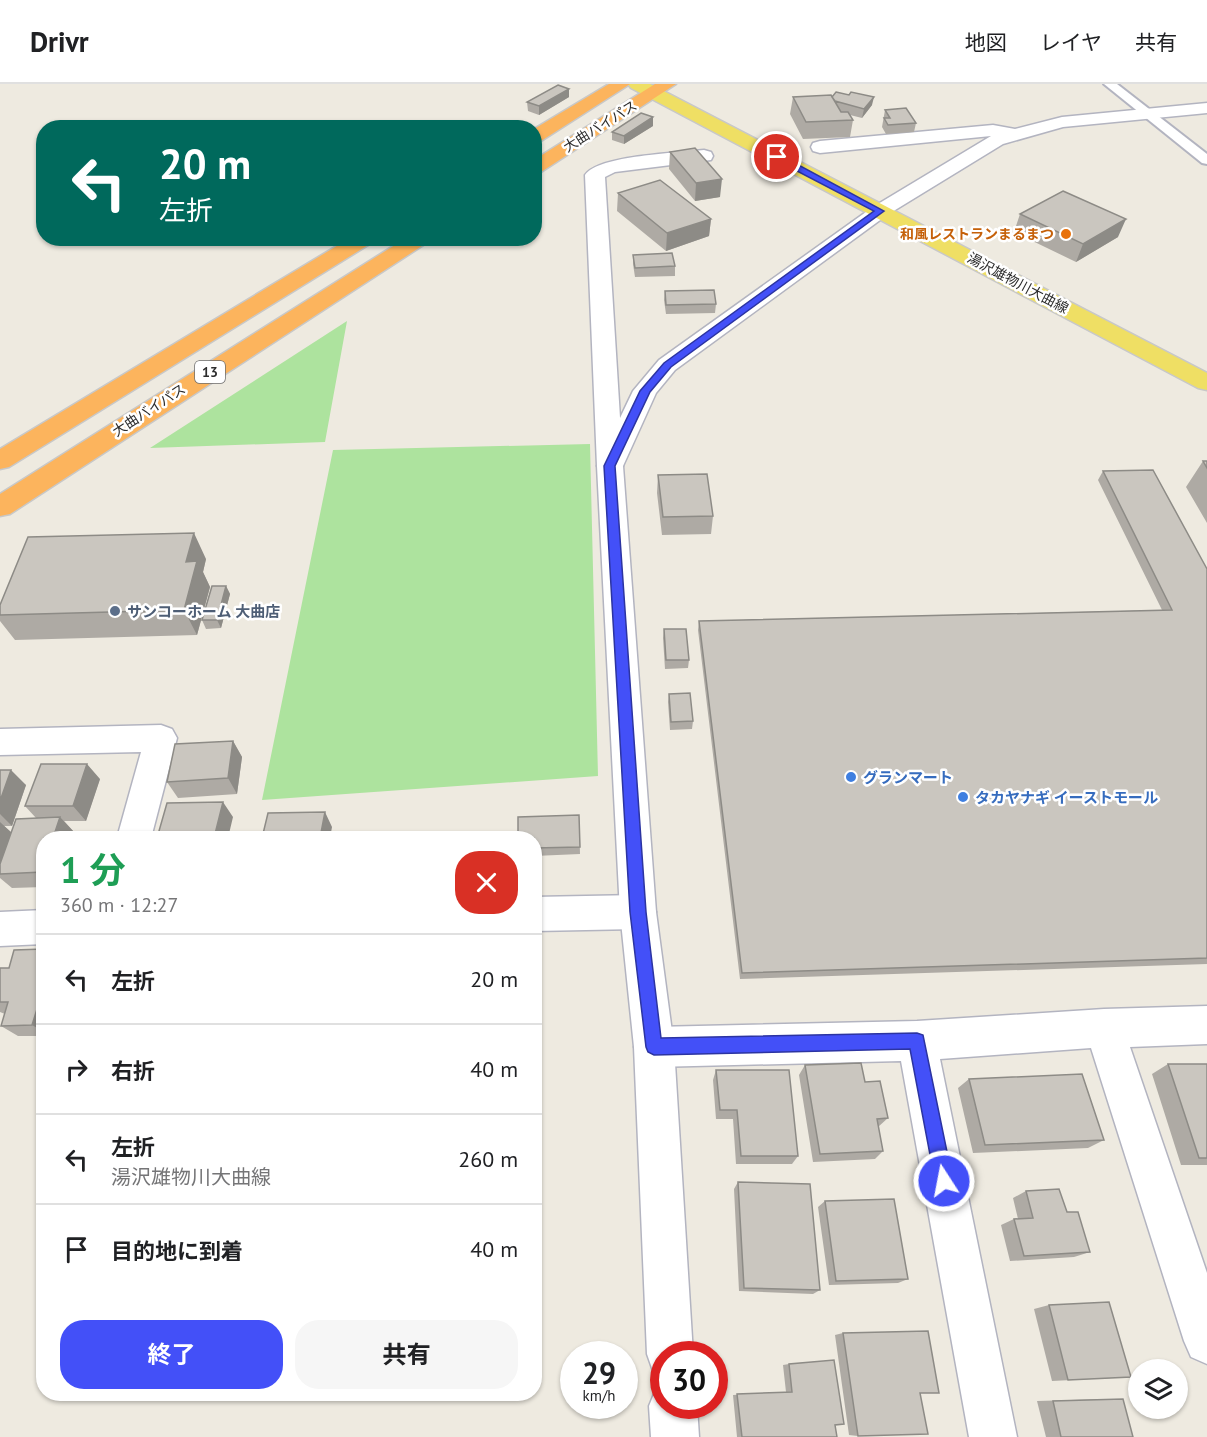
<!DOCTYPE html>
<html lang="ja">
<meta charset="utf-8">
<style>
:root{--surface:#fff;--page:#f6f6f6;--text:#202124;--muted:#757577;--line:#e0e0e0;--accent:#4350f8}
body{margin:0;font-family:"PT Sans","Noto Sans JP",sans-serif;background:var(--page);color:var(--text);height:100vh;display:flex;flex-direction:column;font-size:22px;white-space:nowrap}
*{box-sizing:border-box;margin:0}
p{font-size:20px;color:var(--muted)}
.icon{flex:none;width:33px;height:33px;fill:none;stroke:currentColor;stroke-width:2;stroke-linecap:round;stroke-linejoin:round}
.map{position:relative;flex:1;overflow:hidden}
.sheet{position:absolute;left:36px;top:747px;width:506px;height:570px;display:flex;flex-direction:column;background:var(--surface);border-radius:24px;box-shadow:0 2px 4px #0004}
.sheet>*{flex:none}
.top-card{position:absolute;left:36px;top:36px;width:506px;height:126px;border-radius:24px;box-shadow:0 2px 4px #0004;background:#00695c;color:#fff;overflow:hidden}
.tools{position:absolute;left:1128px;top:1275px;display:grid;gap:12px}
.tools a{display:grid;place-items:center;width:60px;height:60px;border-radius:50%;background:var(--surface);box-shadow:0 2px 4px #0004;font-size:30px}
.speed{position:absolute;left:560px;top:1257px;display:flex;gap:12px;font-size:30px;font-weight:700;text-align:center}
.speed>*{display:grid;place-content:center;width:78px;height:78px;border-radius:50%;background:var(--surface);box-shadow:0 2px 4px #0004;line-height:1}
.speed small{font-size:15px;font-weight:400}
.speed .limit{border:9px solid #d22;background:#fff;color:#111}
.pin{position:absolute;display:grid;place-items:center;width:51px;height:51px;color:#fff;margin:-26px;border:3px solid #fff;border-radius:50%;box-shadow:0 2px 6px #0007}
.me{position:absolute;width:66px;margin:-33px;rotate:349deg;stroke-linejoin:round;filter:drop-shadow(0 0 4px #0008)}
.turn{display:flex;align-items:center;gap:21px;height:126px;padding:0 24px;font-size:27px}
.turn .icon{width:78px;height:78px;stroke-width:2.5}
.turn b{display:block;font-size:42px;line-height:51px}
.round{display:grid;place-items:center;flex:none;width:63px;height:63px;border-radius:24px;background:var(--page)}
.summary{display:flex;align-items:center;justify-content:space-between;height:102px;padding:0 24px}
h1{font-size:36px;font-weight:700;line-height:45px;color:#1e9e55}
.primary-button{display:flex;gap:12px;margin-top:auto;padding:12px 24px}
.primary-button a{flex:1;height:69px;border-radius:24px;background:var(--accent);color:#fff;font-size:24px;font-weight:700;line-height:69px;text-align:center}
.primary-button a+a{background:var(--page);color:var(--text)}
ul{padding:0;list-style:none}
li{display:flex;align-items:center;gap:18px;height:90px;padding:0 24px;border-top:2px solid var(--line)}
li div{flex:1}
li b{display:block;font-size:22px}
li em{font-style:normal}
header{display:flex;align-items:center;gap:36px;box-sizing:border-box;height:84px;padding:0 30px;background:var(--surface);border-bottom:2px solid var(--line)}
header strong{font-size:28px}
nav{display:flex;gap:33px;margin-inline-start:auto;font-size:21px}
.map>svg:first-child{display:block}
.green{fill:#ade39e}
.lines{fill:none;stroke-linecap:round;stroke-linejoin:round}
.lane-casing{stroke:#b3b4c0;stroke-width:4}
.street-casing{stroke:#b3b4c0;stroke-width:3}
.secondary-casing{stroke:#b3b4c0;stroke-width:3}
.primary-casing{stroke:#c8c8c8;stroke-width:3}
.highway-casing{stroke:#c8c8c8;stroke-width:3}
.lane{fill:#fff;fill-rule:evenodd}
.street{fill:#fff;fill-rule:evenodd}
.secondary{fill:#fff;fill-rule:evenodd}
.primary{fill:#efdf64;fill-rule:evenodd}
.highway{fill:#fcb45d;fill-rule:evenodd}
.wall{fill:#aeaaa4}
.shaded-wall{fill:#8d8b86}
.building{fill:#cac6bf;stroke:#8d8b86;stroke-width:1.5}
.route{fill:#4350f8;stroke:#2c34a1;stroke-width:1.5}
.food-dot{fill:#e8710a;stroke:#fff;stroke-width:2}
.service-dot{fill:#5c6f8a;stroke:#fff;stroke-width:2}
.shop-dot{fill:#3f7fe0;stroke:#fff;stroke-width:2}
.labels{text-anchor:middle;dominant-baseline:central;stroke-width:5;stroke-linejoin:round;paint-order:stroke}
.far-street-label{font-size:14px;fill:#2d2d2d;stroke:#fff}
.far-food-label{font-size:14px;font-weight:bold;fill:#c56008;stroke:#fff;text-anchor:end}
.shield{fill:#fff;stroke:#6c6c6c;stroke-width:1.5}
.shield-label{font-size:14px;font-weight:bold;fill:#2d2d2d}
.service-label{font-size:15px;font-weight:bold;fill:#4e5e75;stroke:#fff;text-anchor:start}
.shop-label{font-size:15px;font-weight:bold;fill:#366cbe;stroke:#fff;text-anchor:start}
</style>
<header>
<strong>Drivr</strong>
<nav><a>地図</a><a>レイヤ</a><a>共有</a></nav>
</header>
<div class="map">
<svg width="1207" height="1353" viewBox="0 0 1207 1353">
<rect width="100%" height="100%" fill="#eeeae0"/>
<path class="green" d="M 347,237 L 325,358 L 150,364 Z
M 590,360 L 598,692 L 262,716 L 333,366 Z"/>
<g class="lines">
<g class="lane-casing">
<path id="lane" d="M 1104,0 L 1117,0 L 1207,70 L 1207,80 L 1202,79 Z"/>
</g>
<g class="street-casing">
<path id="street" d="M 1207,19 L 1207,29 L 1063,43 L 1003,60 L 887,131 L 873,131 L 870,127 L 873,123 L 991,52 L 820,69 L 813,67 L 811,63 L 813,59 L 820,57 L 993,41 L 1015,45 L 1062,33 Z
M 704,66 L 711,68 L 713,72 L 711,76 L 615,88 L 605,93 L 623,382 L 619,388 L 610,391 L 601,388 L 597,382 L 585,91 C 599,71 678,69 704,66 Z
M 161,641 L 172,645 L 177,654 L 151,754 L 117,754 L 141,668 L 0,671 L 0,645 Z
M 638,811 L 651,816 L 656,828 L 651,840 L 638,845 L 534,847 L 534,813 Z
M 44,826 L 44,860 L 0,862 L 0,828 Z
M 1207,922 L 1207,960 L 1130,963 L 1207,1189 L 1207,1280 L 1191,1273 L 1184,1257 L 1091,964 L 940,975 L 1017,1353 L 969,1353 L 901,977 L 654,983 L 640,977 L 634,963 L 640,949 L 654,943 L 917,937 L 1104,925 Z"/>
</g>
<g class="secondary-casing">
<path id="secondary" d="M 880,121 L 887,123 L 890,127 L 887,131 L 675,286 L 656,309 L 623,382 L 656,828 L 674,963 L 693,1270 L 663,1270 L 663,1291 L 653,1287 L 647,1270 L 634,963 L 620,828 L 597,382 L 633,307 L 659,276 L 873,123 Z
M 663,1302 L 663,1322 L 697,1322 L 699,1353 L 651,1353 L 649,1322 L 656,1305 Z"/>
</g>
<g class="primary-casing">
<path id="primary" d="M 628,0 L 650,0 L 1207,289 L 1207,306 L 1198,304 L 631,4 Z"/>
</g>
<g class="highway-casing">
<path id="highway" d="M 609,0 L 630,0 L 541,57 L 534,59 L 534,45 Z
M 655,0 L 676,0 L 541,88 L 534,90 L 534,76 Z
M 350,154 L 376,154 L 373,158 L 9,383 L 0,385 L 0,365 Z
M 406,154 L 431,154 L 428,158 L 10,430 L 0,432 L 0,410 Z"/>
</g>
<use href="#lane" class="lane"/>
<use href="#street" class="street"/>
<use href="#secondary" class="secondary"/>
<use href="#primary" class="primary"/>
<use href="#highway" class="highway"/>
</g>
<path class="wall" d="M 569,5 L 569,13 L 539,31 L 528,27 L 527,18 Z
M 793,13 L 872,21 L 862,34 L 850,31 L 853,36 L 850,53 L 803,55 L 790,30 Z
M 885,26 L 916,39 L 914,48 L 886,50 L 882,43 Z
M 653,42 L 624,60 L 612,56 L 612,48 Z
M 670,68 L 720,113 L 695,117 L 669,85 Z
M 618,109 L 711,135 L 709,152 L 666,167 L 617,127 Z
M 1020,130 L 1118,153 L 1076,178 L 1014,148 Z
M 633,171 L 675,182 L 675,192 L 635,193 L 633,180 Z
M 665,207 L 716,220 L 715,229 L 666,230 L 664,216 Z
M 1203,377 L 1207,377 L 1207,439 L 1186,403 Z
M 1103,387 L 1207,485 L 1207,880 L 740,895 L 698,546 L 699,537 L 1162,526 L 1098,396 Z
M 658,391 L 713,432 L 711,450 L 662,451 L 657,409 Z
M 206,475 L 203,488 L 210,503 L 197,551 L 15,556 L 0,537 L 0,521 Z
M 226,502 L 230,510 L 221,544 L 206,545 L 202,536 Z
M 664,545 L 689,576 L 688,584 L 665,585 L 663,554 Z
M 669,610 L 693,637 L 692,645 L 670,646 L 668,618 Z
M 233,657 L 242,673 L 237,710 L 178,714 L 167,698 Z
M 0,686 L 26,701 L 12,742 L 4,742 L 11,748 L 36,734 L 25,722 L 100,695 L 86,737 L 64,737 L 74,748 L 72,754 L 44,754 L 44,803 L 12,804 L 0,794 Z
M 579,731 L 580,770 L 534,772 L 534,754 Z
M 44,865 L 44,952 L 18,952 L 1,942 L 5,930 L 0,928 L 0,884 L 9,884 Z
M 1168,980 L 1207,980 L 1207,1081 L 1181,1081 L 1152,990 Z
M 805,981 L 888,1034 L 878,1043 L 883,1067 L 875,1075 L 813,1078 L 799,991 Z
M 716,986 L 798,1072 L 792,1080 L 736,1080 L 733,1035 L 716,1035 L 713,996 Z
M 969,995 L 1104,1056 L 1088,1064 L 973,1069 L 958,1004 Z
M 738,1098 L 820,1206 L 813,1210 L 739,1207 L 734,1105 Z
M 1026,1107 L 1067,1128 L 1090,1168 L 1074,1173 L 1010,1177 L 1001,1141 L 1014,1135 L 1018,1135 L 1013,1114 Z
M 825,1117 L 908,1195 L 898,1199 L 829,1201 L 818,1123 Z
M 1049,1221 L 1131,1293 L 1052,1297 L 1034,1225 Z
M 843,1249 L 920,1310 L 858,1352 L 849,1351 L 835,1251 Z
M 789,1280 L 835,1341 L 837,1353 L 737,1353 L 733,1311 L 786,1308 L 783,1281 Z
M 1105,1315 L 1133,1353 L 1046,1353 L 1037,1317 Z"/>
<path class="shaded-wall" d="M 569,5 L 569,13 L 539,31 L 539,22 Z
M 874,13 L 872,21 L 862,34 L 864,25 Z
M 653,33 L 653,42 L 624,60 L 624,52 Z
M 722,95 L 720,113 L 695,117 L 696,99 Z
M 711,135 L 709,152 L 666,167 L 667,149 Z
M 1126,135 L 1118,153 L 1076,178 L 1083,160 Z
M 194,449 L 206,475 L 203,488 L 210,503 L 197,551 L 184,526 L 186,478 Z
M 226,502 L 230,510 L 221,544 L 217,536 Z
M 233,657 L 242,673 L 237,710 L 228,694 Z
M 87,680 L 100,695 L 86,737 L 73,722 Z
M 11,686 L 26,701 L 12,742 L 0,730 L 0,717 Z
M 223,718 L 233,733 L 228,754 L 214,754 Z
M 325,728 L 332,743 L 330,754 L 320,754 Z
M 60,733 L 74,748 L 72,754 L 53,754 Z
M 0,738 L 14,751 L 0,790 Z
M 44,903 L 44,948 L 32,941 Z"/>
<path class="building" d="M 558,1 L 569,5 L 539,22 L 527,18 Z
M 836,8 L 849,11 L 851,8 L 874,13 L 864,25 L 835,17 L 832,13 Z
M 831,11 L 841,28 L 848,28 L 853,36 L 806,38 L 793,13 Z
M 906,24 L 916,39 L 888,41 L 884,34 L 890,34 L 885,26 Z
M 641,29 L 653,33 L 624,52 L 612,48 Z
M 695,64 L 722,95 L 696,99 L 670,68 Z
M 660,96 L 711,135 L 667,149 L 618,109 Z
M 1063,107 L 1126,135 L 1083,160 L 1020,130 Z
M 672,169 L 675,182 L 635,184 L 633,171 Z
M 714,206 L 716,220 L 666,221 L 665,207 Z
M 1203,377 L 1207,377 L 1207,384 Z
M 1153,386 L 1207,485 L 1207,874 L 742,889 L 699,537 L 1172,526 L 1103,387 Z
M 707,390 L 713,432 L 663,433 L 658,391 Z
M 194,449 L 186,478 L 197,477 L 184,526 L 0,531 L 0,521 L 28,453 Z
M 212,502 L 226,502 L 217,536 L 202,536 Z
M 664,545 L 686,545 L 689,576 L 666,576 Z
M 690,609 L 693,637 L 671,638 L 669,610 Z
M 233,657 L 228,694 L 167,698 L 175,660 Z
M 41,680 L 87,680 L 73,722 L 25,722 Z
M 0,686 L 11,686 L 0,717 Z
M 223,718 L 214,754 L 157,754 L 167,719 Z
M 325,728 L 320,754 L 262,754 L 268,729 Z
M 579,731 L 580,763 L 534,764 L 534,754 L 518,754 L 518,733 Z
M 60,733 L 53,754 L 44,754 L 44,785 L 43,788 L 0,790 L 0,780 L 16,735 Z
M 44,865 L 44,903 L 32,941 L 1,942 L 8,918 L 0,918 L 0,884 L 9,884 L 14,866 Z
M 861,979 L 865,998 L 880,997 L 888,1034 L 877,1035 L 883,1067 L 820,1070 L 805,981 Z
M 1168,980 L 1207,980 L 1207,1074 L 1199,1074 Z
M 716,986 L 789,986 L 798,1072 L 741,1072 L 737,1026 L 720,1026 Z
M 1082,990 L 1104,1056 L 985,1061 L 969,995 Z
M 738,1098 L 810,1100 L 820,1206 L 744,1204 Z
M 1059,1105 L 1067,1128 L 1078,1128 L 1090,1168 L 1024,1172 L 1014,1135 L 1033,1134 L 1026,1107 Z
M 894,1115 L 908,1195 L 836,1197 L 825,1117 Z
M 1109,1218 L 1131,1293 L 1068,1296 L 1049,1221 Z
M 928,1247 L 939,1309 L 920,1309 L 928,1350 L 858,1352 L 843,1249 Z
M 834,1276 L 844,1340 L 835,1341 L 837,1353 L 742,1353 L 737,1310 L 792,1308 L 789,1280 Z
M 1123,1315 L 1133,1353 L 1061,1353 L 1053,1317 Z"/>
<path class="route" d="M 774,71 L 780,71 L 884,127 L 671,283 L 650,308 L 615,382 L 646,828 L 661,954 L 917,949 L 923,951 L 953,1097 L 950,1103 L 944,1106 L 937,1103 L 935,1097 L 910,965 L 654,971 L 648,968 L 646,963 L 630,828 L 604,382 L 640,307 L 664,279 L 874,127 L 774,75 Z"/>
<circle class="food-dot" cx="1066" cy="150" r="6"/>
<circle class="service-dot" cx="115" cy="527" r="6"/>
<g class="shop-dot">
<circle cx="851" cy="693" r="6"/>
<circle cx="963" cy="713" r="6"/>
</g>
<g class="labels">
<g class="far-street-label">
<text transform="translate(600 42) rotate(-32)">大曲バイパス</text>
<text transform="translate(1018 199) rotate(28)">湯沢雄物川大曲線</text>
<text transform="translate(149 326) rotate(-33)">大曲バイパス</text>
</g>
<g class="far-food-label">
<text x="1054" y="150">和風レストランまるまつ</text>
</g>
<rect class="shield" x="195" y="277" width="30" height="22" rx="4.5"/>
<g class="shield-label">
<text x="210" y="288">13</text>
</g>
<g class="service-label">
<text x="127" y="527">サンコーホーム 大曲店</text>
</g>
<g class="shop-label">
<text x="863" y="693">グランマート</text>
<text x="975" y="713">タカヤナギ イーストモール</text>
</g>
</g>
</svg>
<div class="tools">
<a><svg class="icon" aria-label="layers" viewBox="0 0 24 24"><path d="M12 4l9 5-9 5-9-5zM3 14l9 5 9-5"/></svg></a>
</div>
<div class="speed"><div>29<small>km/h</small></div><div class="limit">30</div></div>
<div class="pin" style="left:777px;top:73px;background:#d93025"><svg class="icon" aria-label="arrive" viewBox="0 0 24 24"><path d="M6 21V4h12l-3 4 3 4H6"/></svg></div>
<svg class="me" style="left:944px;top:1097px" viewBox="-20 -20 40 40"><circle r="17" fill="#4350f8" stroke="#fff" stroke-width="3"/><path d="M0-11L8 9 0 5-8 9z" fill="#fff"/></svg>
<div class="top-card">
<div class="turn"><svg class="icon" aria-label="left" viewBox="0 0 24 24"><path d="M17 20v-9H6M10 6l-5 5 5 5"/></svg><div><b>20 m</b>左折</div></div>
</div>
<section class="sheet">
<div class="summary"><div><h1>1 分</h1><p>360 m · 12:27</p></div><a class="round" style="background:#d93025;color:#fff"><svg class="icon" aria-label="close" viewBox="0 0 24 24"><path d="M6 6l12 12M18 6L6 18"/></svg></a></div>
<ul>
<li><svg class="icon" aria-label="left" viewBox="0 0 24 24"><path d="M17 20v-9H6M10 6l-5 5 5 5"/></svg><div><b>左折</b></div><em>20 m</em></li>
<li><svg class="icon" aria-label="right" viewBox="0 0 24 24"><path d="M7 20v-9h11M14 6l5 5-5 5"/></svg><div><b>右折</b></div><em>40 m</em></li>
<li><svg class="icon" aria-label="left" viewBox="0 0 24 24"><path d="M17 20v-9H6M10 6l-5 5 5 5"/></svg><div><b>左折</b><p>湯沢雄物川大曲線</p></div><em>260 m</em></li>
<li><svg class="icon" aria-label="arrive" viewBox="0 0 24 24"><path d="M6 21V4h12l-3 4 3 4H6"/></svg><div><b>目的地に到着</b></div><em>40 m</em></li>
</ul>
<div class="primary-button"><a>終了</a><a>共有</a></div>
</section>
</div>
